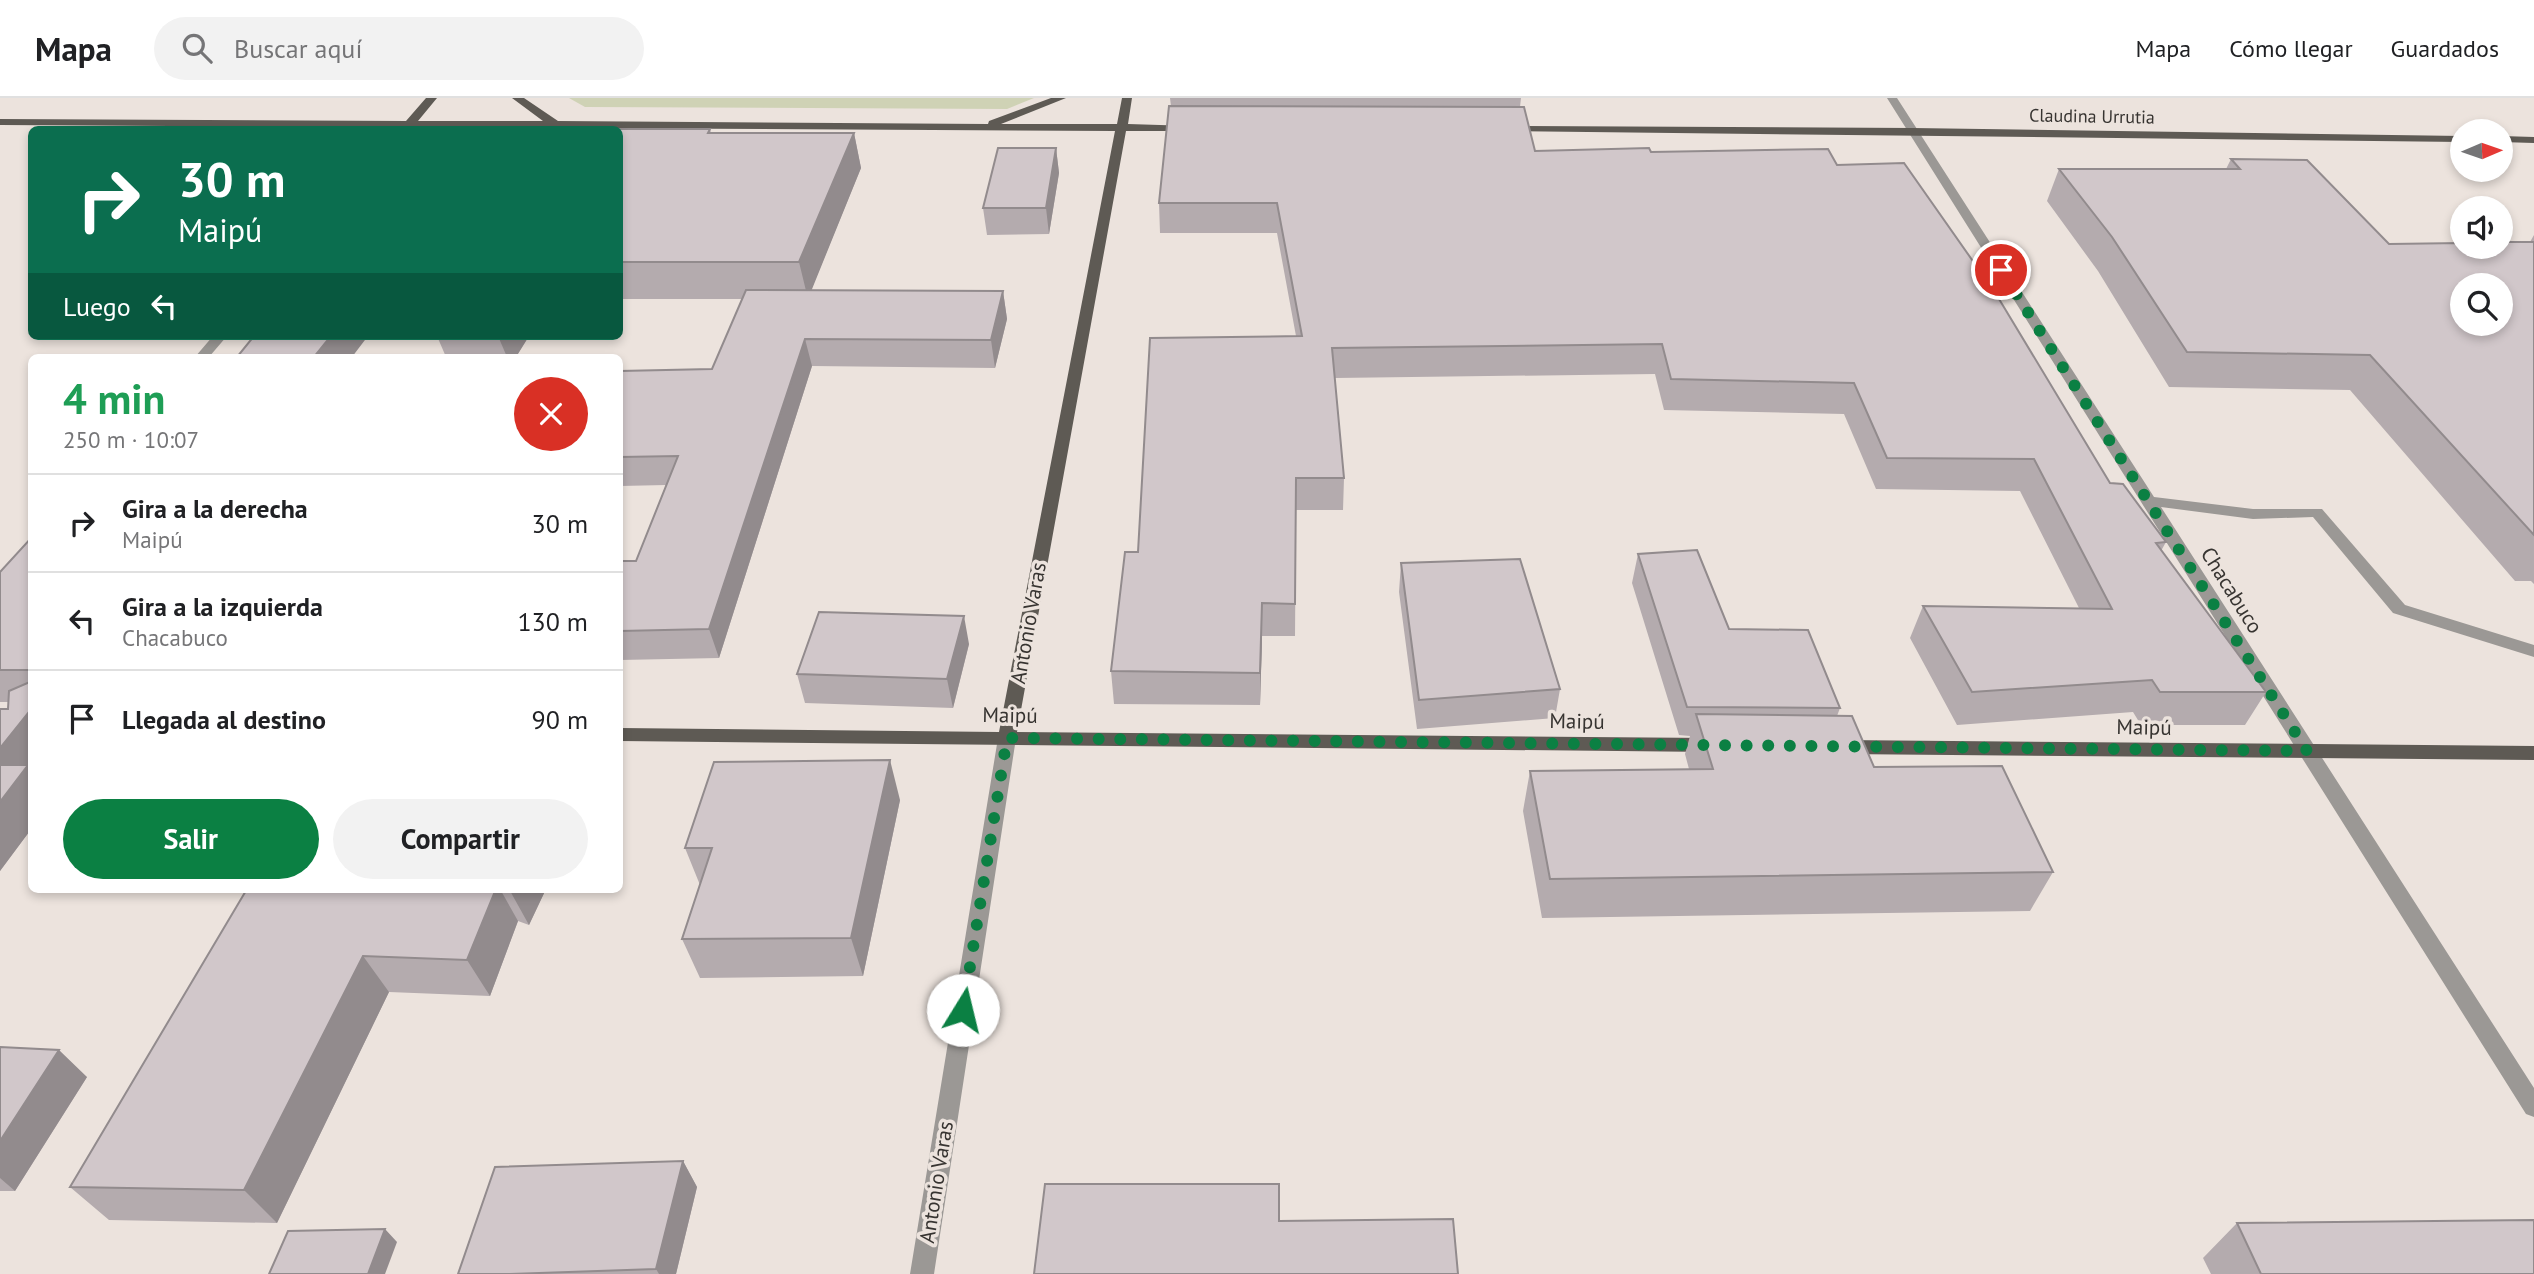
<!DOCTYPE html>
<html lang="es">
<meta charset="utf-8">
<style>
:root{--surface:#fff;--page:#f2f2f2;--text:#202124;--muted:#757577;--line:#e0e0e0;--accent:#0b8043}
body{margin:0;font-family:"PT Sans",sans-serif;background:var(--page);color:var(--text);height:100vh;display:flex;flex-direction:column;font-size:26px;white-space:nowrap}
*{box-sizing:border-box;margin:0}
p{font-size:23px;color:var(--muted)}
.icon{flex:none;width:38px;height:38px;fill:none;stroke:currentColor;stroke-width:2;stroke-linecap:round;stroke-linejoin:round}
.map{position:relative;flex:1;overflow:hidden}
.drawer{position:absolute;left:28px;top:256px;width:595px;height:539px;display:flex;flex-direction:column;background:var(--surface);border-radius:10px;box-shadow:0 4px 10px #0003}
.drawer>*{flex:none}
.guide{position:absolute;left:28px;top:28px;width:595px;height:214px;border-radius:10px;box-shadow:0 4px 10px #0003;background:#0b6e4f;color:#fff;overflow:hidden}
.needle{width:46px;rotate:88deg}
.fabs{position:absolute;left:2450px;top:21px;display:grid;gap:14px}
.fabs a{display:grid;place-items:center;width:63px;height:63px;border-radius:50%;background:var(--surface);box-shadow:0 4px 10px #0003;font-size:35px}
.pin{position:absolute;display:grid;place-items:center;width:60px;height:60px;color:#fff;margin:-30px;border:4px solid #fff;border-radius:50%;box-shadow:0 2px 7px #0007}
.me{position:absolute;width:77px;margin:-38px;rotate:9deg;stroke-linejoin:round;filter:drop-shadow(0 0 5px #0008)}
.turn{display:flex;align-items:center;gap:24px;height:147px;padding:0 35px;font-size:32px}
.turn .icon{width:91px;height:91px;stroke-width:2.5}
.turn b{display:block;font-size:49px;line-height:60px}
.then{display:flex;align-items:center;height:66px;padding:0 35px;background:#0003;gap:14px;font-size:26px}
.round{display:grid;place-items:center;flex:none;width:74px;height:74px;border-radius:37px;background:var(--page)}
.overview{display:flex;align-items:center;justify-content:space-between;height:119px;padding:0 35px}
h1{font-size:42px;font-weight:700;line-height:52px;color:#1e9e55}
.action{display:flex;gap:14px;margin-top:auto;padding:14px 35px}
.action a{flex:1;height:80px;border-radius:42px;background:var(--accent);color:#fff;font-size:28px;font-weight:700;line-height:80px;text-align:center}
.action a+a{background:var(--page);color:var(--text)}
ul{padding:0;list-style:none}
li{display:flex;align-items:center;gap:21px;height:98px;padding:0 35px;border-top:2px solid var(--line)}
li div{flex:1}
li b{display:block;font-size:26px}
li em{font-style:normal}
header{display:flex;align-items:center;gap:42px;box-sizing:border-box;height:98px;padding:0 35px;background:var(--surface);border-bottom:2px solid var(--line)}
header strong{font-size:33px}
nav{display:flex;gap:38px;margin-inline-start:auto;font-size:24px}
.search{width:490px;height:63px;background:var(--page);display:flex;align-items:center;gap:18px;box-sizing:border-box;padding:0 24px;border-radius:38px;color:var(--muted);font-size:26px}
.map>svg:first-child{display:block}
.green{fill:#cfd2b5}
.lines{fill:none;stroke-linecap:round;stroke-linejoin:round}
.minor{fill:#9b9895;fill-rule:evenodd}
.major{fill:#5e5a54;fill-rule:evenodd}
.wall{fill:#b4abae}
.shaded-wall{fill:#928b8d}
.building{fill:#d1c7ca;stroke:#928b8d;stroke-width:2;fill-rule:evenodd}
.route{stroke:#0b8043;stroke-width:12;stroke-dasharray:0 21.6}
.labels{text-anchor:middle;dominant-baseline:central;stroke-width:7;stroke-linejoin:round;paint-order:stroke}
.far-street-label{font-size:18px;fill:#373431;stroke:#ece3dd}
.street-label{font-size:21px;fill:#373431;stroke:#ece3dd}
</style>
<header>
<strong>Mapa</strong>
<div class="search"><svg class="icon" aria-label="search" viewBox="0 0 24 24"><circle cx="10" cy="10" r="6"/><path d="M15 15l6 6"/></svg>Buscar aquí</div>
<nav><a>Mapa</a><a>Cómo llegar</a><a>Guardados</a></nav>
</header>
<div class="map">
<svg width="2534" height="1176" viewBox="0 0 2534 1176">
<rect width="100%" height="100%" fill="#ece3dd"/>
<path class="green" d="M 569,0 L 1034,0 L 1007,11 L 585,9 Z"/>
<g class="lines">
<path class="minor" d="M 1887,0 L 1897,0 L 2154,399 L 2253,411 L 2322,411 L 2405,507 L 2534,547 L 2534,559 L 2393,515 L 2313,419 L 2253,421 L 2161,409 L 2534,990 L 2534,1019 L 2526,1016 Z
M 213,238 L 227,238 L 209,259 L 195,259 Z
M 1007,633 L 1013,635 L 1016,640 L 934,1176 L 910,1176 L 998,640 L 1001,635 Z"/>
<path class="major" d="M 426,0 L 437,0 L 418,23 L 543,23 L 512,0 L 524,0 L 558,23 L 988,26 L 989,23 L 1051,0 L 1066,0 L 1001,26 L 1117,26 L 1122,0 L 1132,0 L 1128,26 L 1192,28 L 1194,30 L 1188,33 L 1126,33 L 1017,634 L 1711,640 L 1717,642 L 1720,647 L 1717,652 L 1711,654 L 620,643 L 620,630 L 999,634 L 1115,33 L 0,27 L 0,21 L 406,23 Z
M 1507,28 L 1913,30 L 2462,38 L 2462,44 L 1503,33 L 1503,29 Z
M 2501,38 L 2534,39 L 2534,45 L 2501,44 Z
M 1841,642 L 2534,648 L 2534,662 L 1841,656 L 1835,654 L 1832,649 L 1835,644 Z"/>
</g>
<path class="wall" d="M 1170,0 L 1521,0 L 1520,9 L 1535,53 L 1651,54 L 1837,67 L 2110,385 L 2166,444 L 2161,453 L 2266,594 L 2245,627 L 2141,627 L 2133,614 L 1957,627 L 1910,540 L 1923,508 L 2079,510 L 2020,393 L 1876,391 L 1844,316 L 1664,312 L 1655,276 L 1335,280 L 1344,380 L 1343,412 L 1296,412 L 1295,538 L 1262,538 L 1260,607 L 1114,606 L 1111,573 L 1138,454 L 1296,238 L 1277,135 L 1160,135 L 1159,105 L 1171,8 Z
M 710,31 L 711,35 L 854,35 L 861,70 L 811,192 L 1003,193 L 1007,221 L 995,270 L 812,268 L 719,560 L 620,562 L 620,463 L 636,463 L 666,387 L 620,388 L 620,273 L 712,271 L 742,201 L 620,201 L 620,32 Z
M 1056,50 L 1059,75 L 1049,136 L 987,137 L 983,110 Z
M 2231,61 L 2389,146 L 2530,144 L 2534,137 L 2534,486 L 2531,483 L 2515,483 L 2350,292 L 2169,289 L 2098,173 L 2047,103 L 2059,71 L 2226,71 Z
M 437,238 L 529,238 L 516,259 L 446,259 Z
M 32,439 L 32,730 L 0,773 L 0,611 L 8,611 L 8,604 L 0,604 L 0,474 Z
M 1638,456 L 1729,531 L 1840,610 L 1837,618 L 1874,669 L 2053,774 L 2030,813 L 1542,820 L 1523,713 L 1530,673 L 1689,671 L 1685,656 L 1690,638 L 1679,637 L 1632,485 Z
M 1401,465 L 1560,591 L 1555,620 L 1417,631 L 1399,494 Z
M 969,546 L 953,610 L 805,605 L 797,576 Z
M 900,702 L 863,878 L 700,880 L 682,841 L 700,787 L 685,750 Z
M 247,791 L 546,791 L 529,827 L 518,823 L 490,898 L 389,894 L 277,1125 L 109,1122 L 70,1089 Z
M 0,949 L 87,979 L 15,1093 L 0,1093 Z
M 683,1063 L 697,1089 L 676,1176 L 458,1176 Z
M 2237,1125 L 2534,1176 L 2211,1176 L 2203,1160 Z"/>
<path class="shaded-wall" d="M 854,35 L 861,70 L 808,201 L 799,164 Z
M 1056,50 L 1059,75 L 1049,136 L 1046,110 Z
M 1003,193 L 1007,221 L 995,270 L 991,242 Z
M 331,238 L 368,238 L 352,259 L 314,259 Z
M 498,238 L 529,238 L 516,259 L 507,259 Z
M 805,241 L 812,268 L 719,560 L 709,531 Z
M 1262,505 L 1262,538 L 1260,607 L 1260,575 Z
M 964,518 L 969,546 L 953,610 L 947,581 Z
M 32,610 L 32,730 L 0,773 L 0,650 Z
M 890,662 L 900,702 L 863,878 L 851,840 Z
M 496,791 L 500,791 L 518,823 L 490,898 L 467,862 Z
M 509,791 L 546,791 L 529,827 Z
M 363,858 L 389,894 L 277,1125 L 244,1092 Z
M 59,952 L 87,979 L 15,1093 L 0,1080 L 0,1043 Z
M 683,1063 L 697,1089 L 676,1176 L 659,1176 L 656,1171 Z
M 385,1131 L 397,1144 L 385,1176 L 368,1176 Z"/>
<path class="building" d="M 1169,8 L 1524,9 L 1535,53 L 1649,50 L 1651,54 L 1828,51 L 1837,67 L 1904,65 L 1996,196 L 2110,385 L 2123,386 L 2166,444 L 2156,445 L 2266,594 L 2160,594 L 2152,582 L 1972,594 L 1923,508 L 2112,511 L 2034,361 L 1887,360 L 1854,285 L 1671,281 L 1662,246 L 1332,250 L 1344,380 L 1296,380 L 1295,506 L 1262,505 L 1260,575 L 1111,573 L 1125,454 L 1138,454 L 1150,240 L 1302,238 L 1277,105 L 1159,105 Z
M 710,31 L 708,35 L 854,35 L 799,164 L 620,164 L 620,32 L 571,31 Z
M 998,50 L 1056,50 L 1046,110 L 983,110 Z
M 2231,61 L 2307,62 L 2389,146 L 2462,145 L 2462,149 L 2501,149 L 2501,144 L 2534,144 L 2534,437 L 2370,257 L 2187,254 L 2112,139 L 2059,71 L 2240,71 ZM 2462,187 L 2501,187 L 2501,226 L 2462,226 Z
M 746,192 L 1003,193 L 991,242 L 805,241 L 709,531 L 620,533 L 620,463 L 636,463 L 678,358 L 620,359 L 620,273 L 712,271 Z
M 254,238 L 331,238 L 314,259 L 237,259 Z
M 32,439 L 32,572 L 0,572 L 0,474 Z
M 1697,452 L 1729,531 L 1808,532 L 1840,610 L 1687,609 L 1638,456 Z
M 1520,461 L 1560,591 L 1419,602 L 1401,465 Z
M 819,514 L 964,518 L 947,581 L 797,576 Z
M 32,583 L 32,610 L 0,650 L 0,611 L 8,611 L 9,593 Z
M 1696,616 L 1852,618 L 1874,669 L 2002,668 L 2053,774 L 1550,781 L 1530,673 L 1713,671 Z
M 890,662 L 851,840 L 682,841 L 712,750 L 685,750 L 714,664 Z
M 0,667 L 28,667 L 0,704 Z
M 247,791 L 496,791 L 467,862 L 363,858 L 244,1092 L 70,1089 Z
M 0,949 L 59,952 L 0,1043 Z
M 683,1063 L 656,1171 L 510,1176 L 458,1176 L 495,1069 Z
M 1045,1086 L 1279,1086 L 1279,1123 L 1453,1121 L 1458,1176 L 1034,1176 Z
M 2534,1122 L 2534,1176 L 2261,1176 L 2237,1125 Z
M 385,1131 L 368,1176 L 269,1176 L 288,1133 Z"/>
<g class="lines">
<path class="route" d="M 963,912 L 1007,640 L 2307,653 L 2001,172"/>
</g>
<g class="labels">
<g class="far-street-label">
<text transform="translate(2092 18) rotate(1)">Claudina Urrutia</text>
</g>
<g class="street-label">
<text transform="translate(2232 492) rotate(58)">Chacabuco</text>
<text transform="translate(1028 525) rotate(-80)">Antonio Varas</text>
<text transform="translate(1010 617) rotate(1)">Maipú</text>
<text transform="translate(1577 623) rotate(1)">Maipú</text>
<text transform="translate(2144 629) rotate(1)">Maipú</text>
<text transform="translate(936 1084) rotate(-81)">Antonio Varas</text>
</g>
</g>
</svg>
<div class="fabs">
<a><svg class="needle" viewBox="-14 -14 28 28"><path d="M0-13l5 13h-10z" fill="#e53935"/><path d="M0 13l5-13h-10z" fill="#757577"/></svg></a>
<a><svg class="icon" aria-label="sound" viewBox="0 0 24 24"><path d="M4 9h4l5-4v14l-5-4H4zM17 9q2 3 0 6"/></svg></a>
<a><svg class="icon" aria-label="search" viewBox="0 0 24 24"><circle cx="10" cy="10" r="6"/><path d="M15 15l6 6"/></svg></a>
</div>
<div class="pin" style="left:2001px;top:172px;background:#d93025"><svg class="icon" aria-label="arrive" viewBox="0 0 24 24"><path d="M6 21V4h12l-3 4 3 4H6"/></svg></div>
<svg class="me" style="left:963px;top:912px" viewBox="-20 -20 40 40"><circle r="19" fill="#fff"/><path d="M0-13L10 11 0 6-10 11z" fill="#0b8043"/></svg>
<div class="guide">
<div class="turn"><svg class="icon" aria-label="right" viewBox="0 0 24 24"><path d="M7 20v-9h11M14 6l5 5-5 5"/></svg><div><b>30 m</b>Maipú</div></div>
<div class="then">Luego<svg class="icon" aria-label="left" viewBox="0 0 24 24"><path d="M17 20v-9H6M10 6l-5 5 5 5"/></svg></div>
</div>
<section class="drawer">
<div class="overview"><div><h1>4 min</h1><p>250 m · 10:07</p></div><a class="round" style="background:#d93025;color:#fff"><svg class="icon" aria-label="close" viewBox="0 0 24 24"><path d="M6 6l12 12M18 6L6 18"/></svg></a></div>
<ul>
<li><svg class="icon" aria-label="right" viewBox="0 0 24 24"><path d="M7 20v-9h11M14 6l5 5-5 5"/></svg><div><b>Gira a la derecha</b><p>Maipú</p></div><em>30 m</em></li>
<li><svg class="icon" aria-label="left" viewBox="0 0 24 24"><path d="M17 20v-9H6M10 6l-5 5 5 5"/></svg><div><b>Gira a la izquierda</b><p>Chacabuco</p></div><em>130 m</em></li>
<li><svg class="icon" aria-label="arrive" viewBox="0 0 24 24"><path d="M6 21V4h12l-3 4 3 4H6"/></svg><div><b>Llegada al destino</b></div><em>90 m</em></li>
</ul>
<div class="action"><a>Salir</a><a>Compartir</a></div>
</section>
</div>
